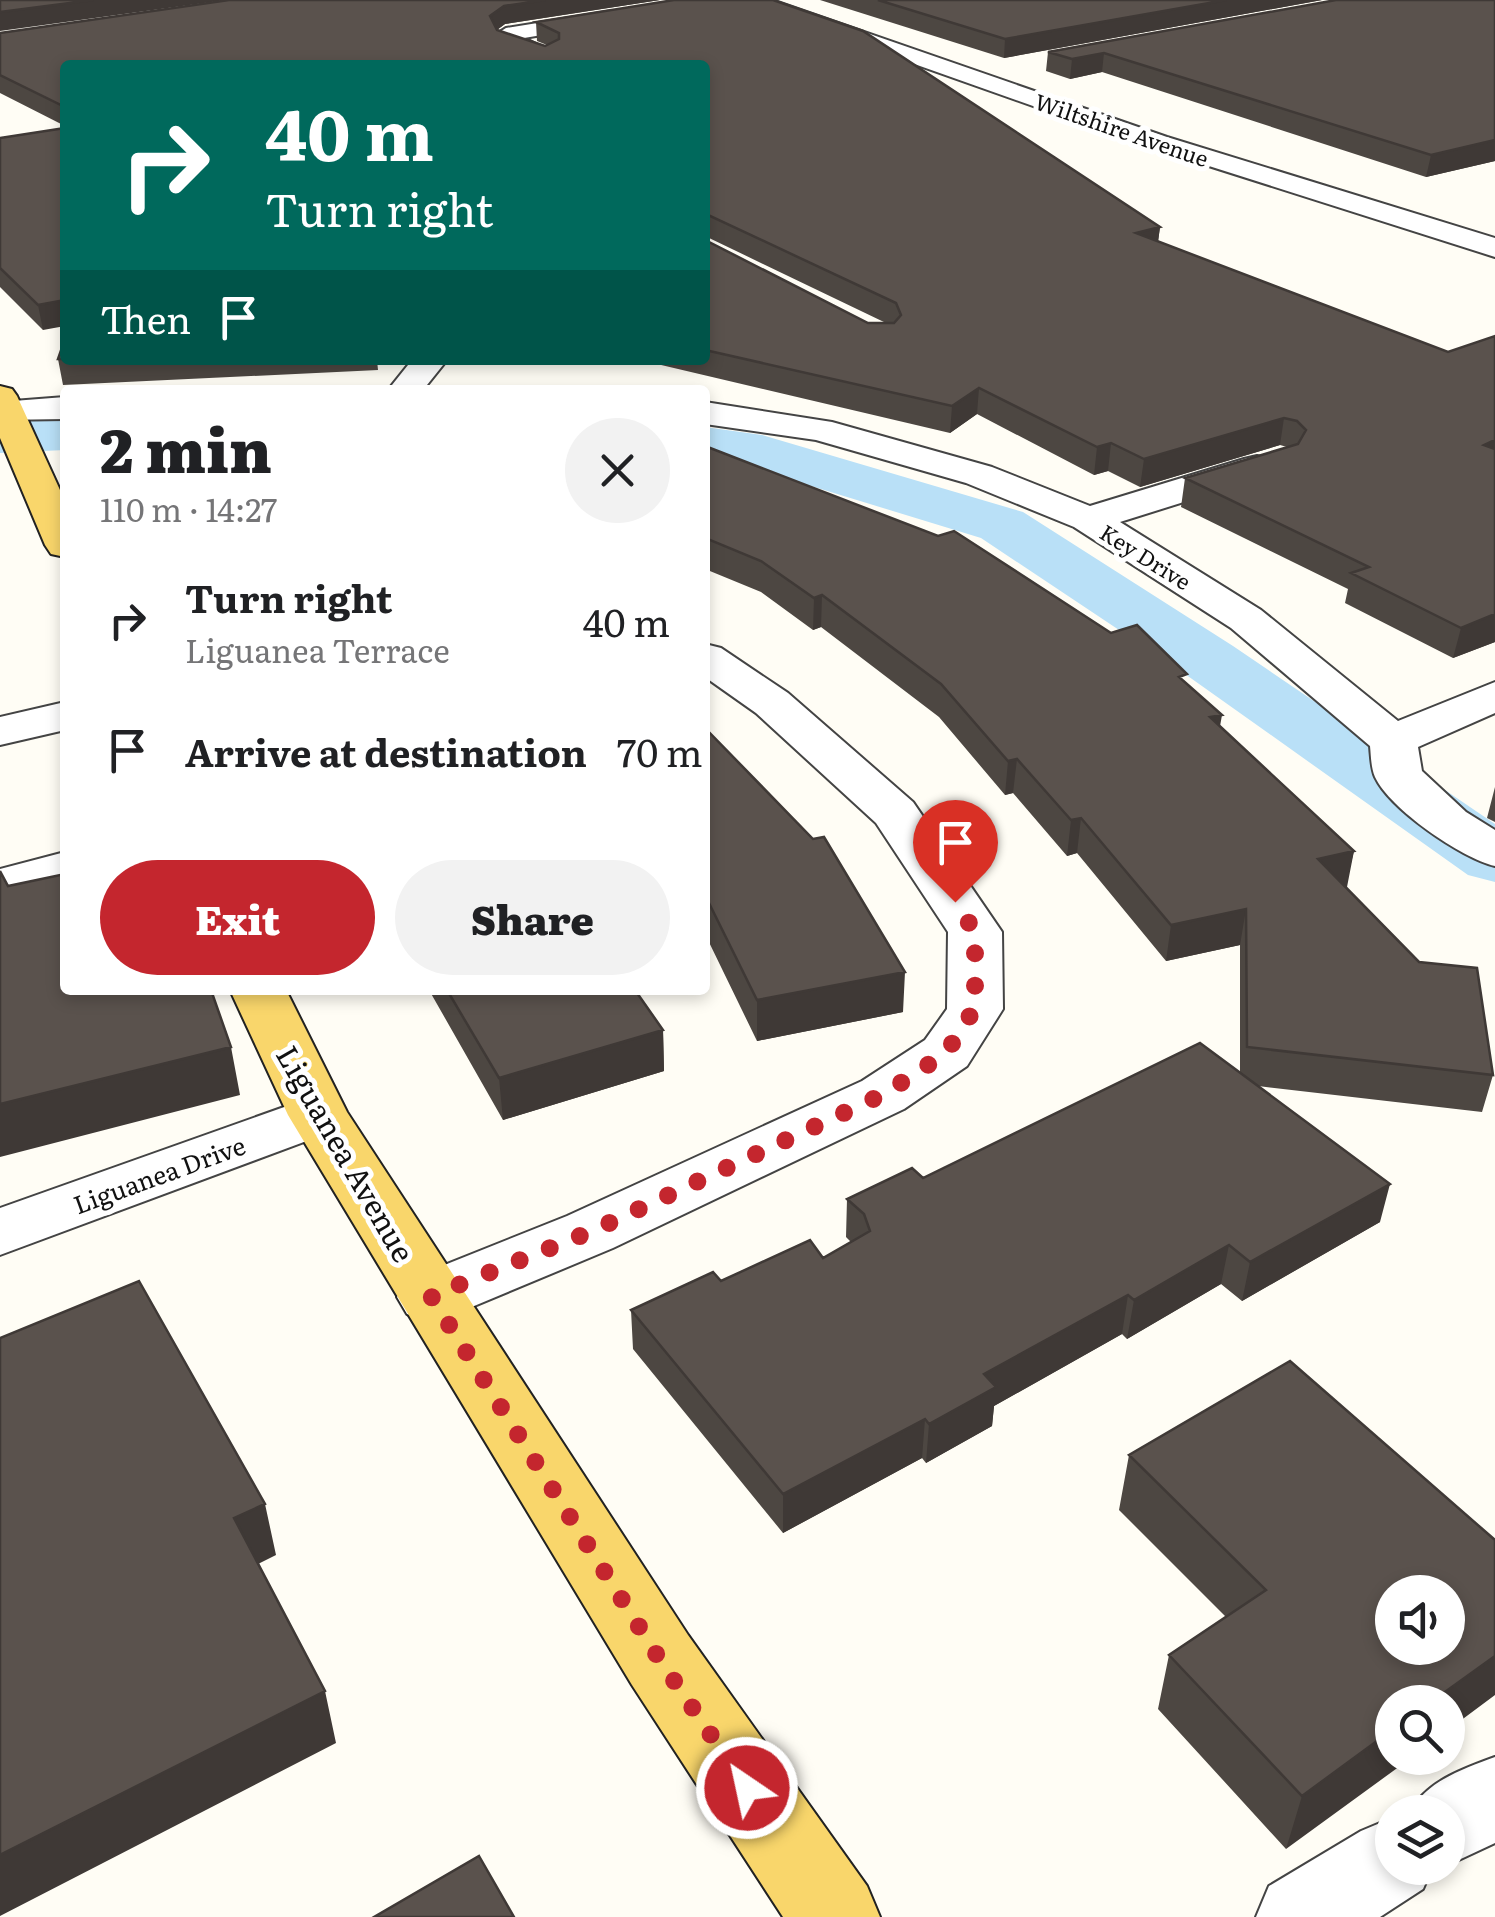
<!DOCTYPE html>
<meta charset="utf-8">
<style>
:root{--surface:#fff;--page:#f2f2f2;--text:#202124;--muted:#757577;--accent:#c4262e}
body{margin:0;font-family:Literata,serif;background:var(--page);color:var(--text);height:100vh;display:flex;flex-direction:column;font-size:38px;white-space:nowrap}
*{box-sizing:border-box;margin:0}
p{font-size:32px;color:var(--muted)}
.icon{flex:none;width:55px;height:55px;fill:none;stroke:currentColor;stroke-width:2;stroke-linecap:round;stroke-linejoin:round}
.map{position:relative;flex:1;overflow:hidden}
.drawer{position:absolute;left:60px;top:385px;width:650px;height:610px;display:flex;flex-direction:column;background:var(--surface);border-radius:10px;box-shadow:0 5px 15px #0003}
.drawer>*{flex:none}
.hud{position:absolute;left:60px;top:60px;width:650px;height:305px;border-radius:10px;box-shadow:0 5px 15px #0003;background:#00695c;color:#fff;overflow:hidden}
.buttons{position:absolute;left:1375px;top:1575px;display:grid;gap:20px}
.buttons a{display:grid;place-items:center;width:90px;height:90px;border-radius:50%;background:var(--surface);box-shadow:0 5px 15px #0003;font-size:50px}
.pin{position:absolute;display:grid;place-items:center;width:85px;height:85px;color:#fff;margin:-102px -42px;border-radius:50% 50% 50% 0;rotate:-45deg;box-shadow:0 0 10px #0007}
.pin .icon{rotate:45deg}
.me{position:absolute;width:110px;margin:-55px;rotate:326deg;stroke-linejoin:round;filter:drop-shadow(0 0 8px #0008)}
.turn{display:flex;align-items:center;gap:35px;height:210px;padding:0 40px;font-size:45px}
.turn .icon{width:130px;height:130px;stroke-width:2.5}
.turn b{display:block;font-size:70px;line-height:85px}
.then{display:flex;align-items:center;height:95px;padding:0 40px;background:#0003;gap:20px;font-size:38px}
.round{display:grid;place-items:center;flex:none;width:105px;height:105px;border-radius:52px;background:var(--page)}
.summary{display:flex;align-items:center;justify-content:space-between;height:170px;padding:0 40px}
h1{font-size:60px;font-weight:800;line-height:75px}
.primary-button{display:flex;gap:20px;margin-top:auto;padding:20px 40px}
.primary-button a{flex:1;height:115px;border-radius:60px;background:var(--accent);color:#fff;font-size:40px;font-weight:800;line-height:115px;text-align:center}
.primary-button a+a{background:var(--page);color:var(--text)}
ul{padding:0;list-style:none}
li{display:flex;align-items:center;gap:30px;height:130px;padding:0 40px}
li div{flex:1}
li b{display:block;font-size:38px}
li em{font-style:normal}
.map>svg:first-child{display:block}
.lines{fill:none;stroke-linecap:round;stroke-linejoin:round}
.canal{fill:#b9e0f7;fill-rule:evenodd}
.minor-casing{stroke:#444;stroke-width:4}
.major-casing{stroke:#222;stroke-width:4}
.minor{fill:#fff;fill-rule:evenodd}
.major{fill:#f9d66b;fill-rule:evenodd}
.wall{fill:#4d4742}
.shaded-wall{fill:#3f3936}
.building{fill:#5a524d;stroke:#3f3936;stroke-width:2.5;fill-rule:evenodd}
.route{stroke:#c4262e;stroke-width:18;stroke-dasharray:0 32.4}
.labels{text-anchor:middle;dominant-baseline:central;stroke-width:10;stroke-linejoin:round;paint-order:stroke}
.far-street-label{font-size:22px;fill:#111;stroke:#fff}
.street-label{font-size:25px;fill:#111;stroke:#fff}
.near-street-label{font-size:30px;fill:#111;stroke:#fff}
</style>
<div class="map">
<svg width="1495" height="1917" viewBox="0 0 1495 1917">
<rect width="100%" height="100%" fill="#fffdf5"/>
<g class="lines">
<path class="canal" d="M 65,418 L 65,450 L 0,453 L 0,421 Z
M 705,427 L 762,435 L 1023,512 L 1233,646 L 1495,824 L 1495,882 L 1468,875 L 1185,674 L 981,538 L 736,463 L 705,459 Z"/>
<g class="minor-casing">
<path id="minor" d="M 742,0 L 772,0 L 1167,137 L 1495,238 L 1495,257 L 1149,147 L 745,4 Z
M 612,11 L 620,12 L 623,17 L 620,22 L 524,38 L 558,55 L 547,62 L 500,45 L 495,35 L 506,28 Z
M 412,360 L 447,360 L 423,390 L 388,390 Z
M 65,397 L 65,419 L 0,420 L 0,402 Z
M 705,402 L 832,422 L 992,467 L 1090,506 L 1244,459 L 1257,456 L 1270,459 L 1276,467 L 1270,475 L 1120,522 L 1261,610 L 1398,721 L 1495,682 L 1495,713 L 1418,747 L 1422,771 L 1466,812 L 1495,830 L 1495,866 C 1461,858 1390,809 1375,777 C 1371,768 1371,756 1370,746 L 1231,628 L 1074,527 L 966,483 L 816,440 L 705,424 Z
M 705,644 L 721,648 L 788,693 L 913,802 L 1002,932 L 1003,1009 L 967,1066 L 904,1109 L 613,1248 L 455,1314 L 431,1322 L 407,1314 L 397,1297 L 407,1280 L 567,1216 L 862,1081 L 925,1040 L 947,1009 L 948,932 L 876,823 L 756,713 L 705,677 Z
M 65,702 L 65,730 L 0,745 L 0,717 Z
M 65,852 L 65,884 L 0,901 L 0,869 Z
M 318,1095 L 339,1101 L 348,1115 L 339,1129 L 0,1255 L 0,1208 Z
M 1495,1757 L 1495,1843 L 1448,1865 L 1448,1812 L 1411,1812 C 1424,1782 1465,1768 1495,1757 Z
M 1392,1818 L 1392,1868 L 1432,1868 L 1423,1889 L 1380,1917 L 1256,1917 L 1269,1886 L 1361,1831 Z"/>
</g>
<g class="major-casing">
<path id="major" d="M 0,386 L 12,389 L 17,396 L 65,501 L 65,557 L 51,554 L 45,545 L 0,438 Z
M 230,990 L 286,990 L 347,1112 L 688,1635 L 867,1886 L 880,1917 L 783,1917 L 632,1685 L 288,1115 Z"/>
</g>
<use href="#minor" class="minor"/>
<use href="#major" class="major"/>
</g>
<path class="wall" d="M 229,0 L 660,0 L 505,24 L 497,30 L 545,46 L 547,45 L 537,41 L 536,22 L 674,0 L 773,0 L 863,31 L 1160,227 L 1158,241 L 1448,352 L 1495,336 L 1495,642 L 1453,658 L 1345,603 L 1348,589 L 1181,507 L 1185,478 L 1287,447 L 1280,445 L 1140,487 L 1108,471 L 1094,475 L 977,414 L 950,433 L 640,360 L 705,360 L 705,240 L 868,323 L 886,323 L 707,237 L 705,238 L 705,65 L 65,65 L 65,126 L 0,93 L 0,33 Z
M 820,0 L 1322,0 L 1004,58 Z
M 1495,0 L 1495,161 L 1426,177 L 1102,72 L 1070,79 L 1046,71 L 1048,52 Z
M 65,128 L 43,330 L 0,287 L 0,138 Z
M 65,339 L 65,360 L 377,360 L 378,370 L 63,385 L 58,359 Z
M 705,446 L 1186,683 L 1220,726 L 1354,851 L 1345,887 L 1493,1075 L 1482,1112 L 1258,1086 L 1380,1222 L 1242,1301 L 1221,1284 L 1127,1339 L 1122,1334 L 994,1406 L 992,1426 L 926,1463 L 922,1458 L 783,1533 L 633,1349 L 631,1310 L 721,1281 L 823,1258 L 851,1242 L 846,1237 L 847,1199 L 923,1178 L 1240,1073 L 1240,945 L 1166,961 L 1077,853 L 1067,856 L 1013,793 L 1005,795 L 939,717 L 821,627 L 813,630 L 761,592 L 705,569 Z
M 705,728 L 903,1012 L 757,1041 L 705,934 Z
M 1495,787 L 1495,822 L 1487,818 Z
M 429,990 L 635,990 L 663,1030 L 664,1071 L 503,1120 Z
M 1129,1455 L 1495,1540 L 1286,1849 L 1158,1709 L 1169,1655 L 1226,1617 L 1119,1510 Z"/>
<path class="shaded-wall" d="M 93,0 L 226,0 L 0,31 L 0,12 Z
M 545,0 L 660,0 L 505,24 L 491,34 L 490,16 L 504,6 Z
M 1226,0 L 1322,0 L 1004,58 L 1005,39 Z
M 1104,53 L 1102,72 L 1070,79 L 1072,59 Z
M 1495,140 L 1495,161 L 1426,177 L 1431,155 Z
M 705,214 L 706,214 L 707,237 L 705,238 Z
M 1160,227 L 1157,250 L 1136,233 Z
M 65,300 L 65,326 L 43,330 L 38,305 Z
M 979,388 L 977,414 L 950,433 L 952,406 Z
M 1284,418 L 1280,445 L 1140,487 L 1144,459 Z
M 1495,440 L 1495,465 L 1484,445 Z
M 1111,443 L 1108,471 L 1094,475 L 1097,447 Z
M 822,595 L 821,627 L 813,630 L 814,598 Z
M 1495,614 L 1495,642 L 1453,658 L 1461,628 Z
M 1222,715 L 1216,749 L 1210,717 Z
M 1017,759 L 1013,793 L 1005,795 L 1008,761 Z
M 1081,818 L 1077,853 L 1067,856 L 1071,820 Z
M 1354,851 L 1347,887 L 1311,895 L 1318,859 Z
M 1246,909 L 1240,945 L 1166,961 L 1171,925 Z
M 905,972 L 903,1012 L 757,1041 L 757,1000 Z
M 663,1030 L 664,1071 L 503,1120 L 499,1078 Z
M 231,1047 L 240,1095 L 0,1157 L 0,1104 Z
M 1390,1184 L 1380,1222 L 1242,1301 L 1250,1262 Z
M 1229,1245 L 1221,1284 L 1127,1339 L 1134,1300 Z
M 1128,1295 L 1122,1334 L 994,1406 L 992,1426 L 926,1463 L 929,1424 L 984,1374 Z
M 925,1419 L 922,1458 L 783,1533 L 783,1494 Z
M 265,1504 L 276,1555 L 246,1570 L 234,1518 Z
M 1495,1656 L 1495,1695 L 1448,1730 L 1448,1702 L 1431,1702 Z
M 325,1691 L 336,1743 L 0,1916 L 0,1855 Z
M 1392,1730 L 1392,1758 L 1411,1758 L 1286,1849 L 1302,1796 Z"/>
<path class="building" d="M 0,0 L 93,0 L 0,12 Z
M 229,0 L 545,0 L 504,6 L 490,16 L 497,30 L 545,46 L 559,39 L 559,33 L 536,22 L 674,0 L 773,0 L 863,31 L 1160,227 L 1136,233 L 1448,352 L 1495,336 L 1495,440 L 1484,445 L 1495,449 L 1495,614 L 1461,628 L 1351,573 L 1369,567 L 1185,478 L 1298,444 L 1306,430 L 1297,421 L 1284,418 L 1144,459 L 1111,443 L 1097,447 L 979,388 L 952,406 L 705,350 L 705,240 L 868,323 L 894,323 L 901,315 L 896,303 L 706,214 L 705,214 L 705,65 L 65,65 L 65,107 L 0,75 L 0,33 Z
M 878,0 L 1226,0 L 1005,39 Z
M 1336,0 L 1495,0 L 1495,140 L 1431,155 L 1104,53 L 1072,59 L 1048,52 Z
M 65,128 L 65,300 L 38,305 L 0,268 L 0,138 Z
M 65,339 L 65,359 L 58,359 Z
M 705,446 L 938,536 L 954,531 L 1111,633 L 1137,625 L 1187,674 L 1179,677 L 1222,715 L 1210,717 L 1354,851 L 1318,859 L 1419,962 L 1477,968 L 1493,1075 L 1247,1047 L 1246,909 L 1171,925 L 1081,818 L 1071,820 L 1017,759 L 1008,761 L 941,684 L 822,595 L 814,598 L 761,561 L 705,538 Z
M 705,728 L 813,839 L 824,837 L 905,972 L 757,1000 L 705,895 Z
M 0,871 L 8,886 L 65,874 L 65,990 L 211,990 L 231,1047 L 0,1104 Z
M 447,990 L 635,990 L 663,1030 L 499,1078 Z
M 1200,1043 L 1390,1184 L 1250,1262 L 1229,1245 L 1134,1300 L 1128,1295 L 984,1374 L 996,1387 L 929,1424 L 925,1419 L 783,1494 L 631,1310 L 713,1272 L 721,1281 L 810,1240 L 823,1258 L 870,1231 L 864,1214 L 847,1199 L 912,1168 L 923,1178 Z
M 139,1281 L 265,1504 L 234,1518 L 325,1691 L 0,1855 L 0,1338 Z
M 1290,1361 L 1495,1540 L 1495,1656 L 1431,1702 L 1392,1702 L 1392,1730 L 1302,1796 L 1169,1655 L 1266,1590 L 1129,1455 ZM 1392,1592 L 1448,1592 L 1448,1648 L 1392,1648 Z
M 479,1856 L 514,1917 L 374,1917 Z"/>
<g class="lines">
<path class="route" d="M 747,1788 L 660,1660 L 431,1296 L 590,1232 L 884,1094 L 946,1053 L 975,1008 L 975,932 L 955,902"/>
</g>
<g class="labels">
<g class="far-street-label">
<text transform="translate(1122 129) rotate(19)">Wiltshire Avenue</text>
<text transform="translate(1146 556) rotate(32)">Key Drive</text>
</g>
<g class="street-label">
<text transform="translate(159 1174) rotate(-20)">Liguanea Drive</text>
</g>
<g class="near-street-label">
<text transform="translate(347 1153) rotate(60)">Liguanea Avenue</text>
</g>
</g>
</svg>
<div class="buttons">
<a><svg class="icon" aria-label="sound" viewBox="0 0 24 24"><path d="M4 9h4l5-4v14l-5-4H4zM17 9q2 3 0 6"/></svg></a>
<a><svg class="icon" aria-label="search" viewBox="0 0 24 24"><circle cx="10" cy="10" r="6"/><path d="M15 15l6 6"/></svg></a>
<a><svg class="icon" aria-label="layers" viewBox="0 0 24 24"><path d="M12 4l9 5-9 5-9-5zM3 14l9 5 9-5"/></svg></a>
</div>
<div class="pin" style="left:955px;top:902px;background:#d93025"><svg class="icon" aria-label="arrive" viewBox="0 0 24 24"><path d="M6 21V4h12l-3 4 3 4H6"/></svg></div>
<svg class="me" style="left:747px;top:1788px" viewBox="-20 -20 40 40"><circle r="17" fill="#c4262e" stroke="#fff" stroke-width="3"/><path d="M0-11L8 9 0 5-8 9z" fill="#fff"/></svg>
<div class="hud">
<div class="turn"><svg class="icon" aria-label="right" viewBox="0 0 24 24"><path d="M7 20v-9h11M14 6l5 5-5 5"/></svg><div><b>40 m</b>Turn right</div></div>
<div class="then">Then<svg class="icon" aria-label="arrive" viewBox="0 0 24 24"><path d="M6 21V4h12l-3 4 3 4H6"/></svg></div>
</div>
<section class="drawer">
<div class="summary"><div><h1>2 min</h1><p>110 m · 14:27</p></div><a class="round"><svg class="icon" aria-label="close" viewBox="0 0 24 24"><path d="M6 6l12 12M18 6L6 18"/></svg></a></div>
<ul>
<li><svg class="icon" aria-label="right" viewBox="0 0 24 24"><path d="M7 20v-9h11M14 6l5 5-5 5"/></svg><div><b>Turn right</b><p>Liguanea Terrace</p></div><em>40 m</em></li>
<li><svg class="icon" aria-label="arrive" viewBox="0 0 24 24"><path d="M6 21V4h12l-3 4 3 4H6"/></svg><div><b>Arrive at destination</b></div><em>70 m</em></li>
</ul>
<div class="primary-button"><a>Exit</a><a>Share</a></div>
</section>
</div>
